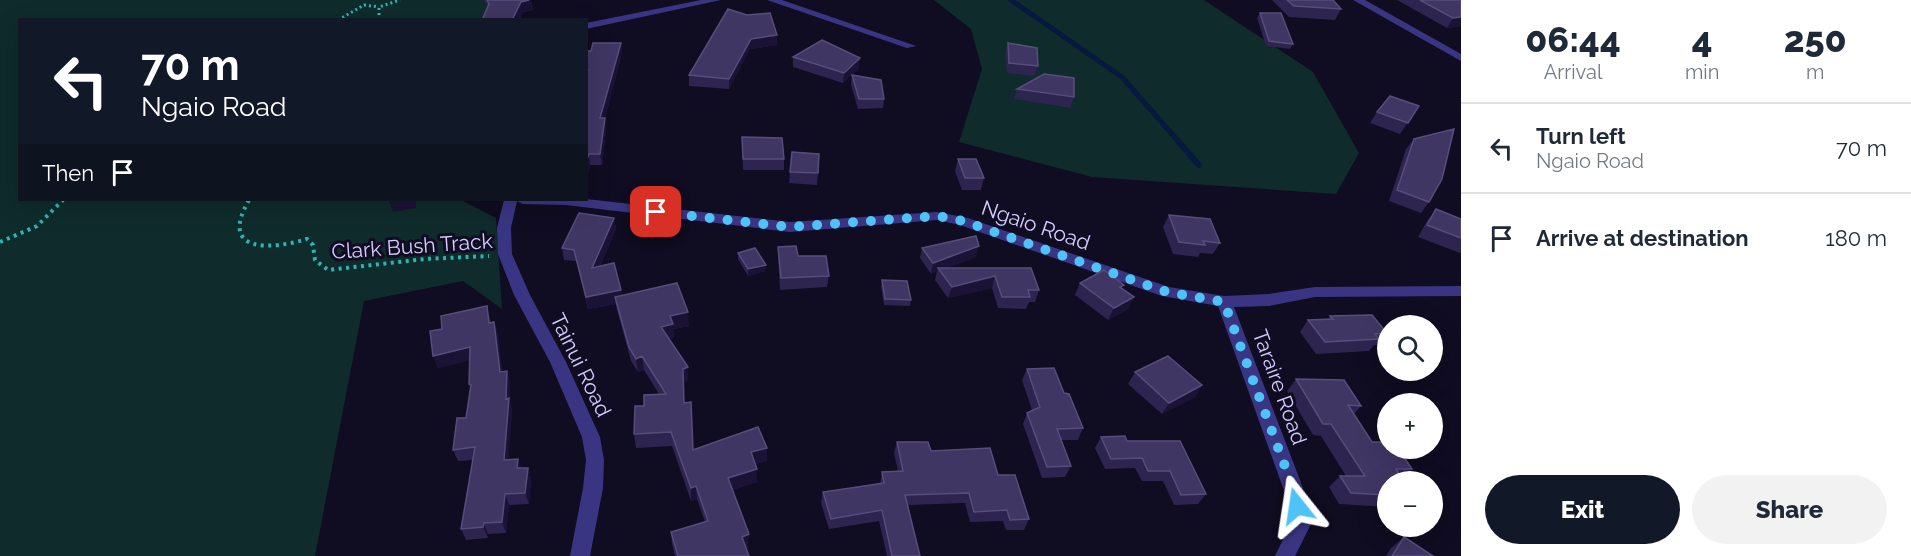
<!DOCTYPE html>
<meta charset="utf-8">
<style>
:root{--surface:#fff;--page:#f2f2f3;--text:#1f2937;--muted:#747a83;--line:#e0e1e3;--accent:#111827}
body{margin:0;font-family:Raleway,sans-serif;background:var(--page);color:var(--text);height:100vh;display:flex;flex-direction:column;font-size:22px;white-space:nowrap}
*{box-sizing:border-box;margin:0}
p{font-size:20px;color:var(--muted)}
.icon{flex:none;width:33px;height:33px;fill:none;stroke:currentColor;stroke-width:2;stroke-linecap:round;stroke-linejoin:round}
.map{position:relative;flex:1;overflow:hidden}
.drawer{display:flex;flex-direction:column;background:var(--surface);width:450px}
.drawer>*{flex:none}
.hud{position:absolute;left:18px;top:18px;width:570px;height:183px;border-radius:0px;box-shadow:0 6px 24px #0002;background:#111827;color:#fff;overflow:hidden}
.buttons{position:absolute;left:1377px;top:315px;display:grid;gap:12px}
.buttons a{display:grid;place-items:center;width:66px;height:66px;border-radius:50%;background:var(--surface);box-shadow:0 6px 24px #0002;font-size:30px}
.pin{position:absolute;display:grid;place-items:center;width:51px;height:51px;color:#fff;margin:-26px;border-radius:12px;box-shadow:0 3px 9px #0006}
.me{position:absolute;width:66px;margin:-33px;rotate:345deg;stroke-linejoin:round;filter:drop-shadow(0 0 4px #0008)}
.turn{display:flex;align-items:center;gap:21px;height:126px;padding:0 24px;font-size:27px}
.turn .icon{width:78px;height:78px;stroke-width:2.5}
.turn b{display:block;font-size:42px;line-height:51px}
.then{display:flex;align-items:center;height:57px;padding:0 24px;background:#0003;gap:12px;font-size:22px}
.eta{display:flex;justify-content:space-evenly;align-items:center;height:102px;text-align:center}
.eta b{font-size:36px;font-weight:800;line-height:42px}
.primary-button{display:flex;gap:12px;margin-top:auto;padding:12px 24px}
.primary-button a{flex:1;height:69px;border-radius:36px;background:var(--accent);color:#fff;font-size:24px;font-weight:800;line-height:69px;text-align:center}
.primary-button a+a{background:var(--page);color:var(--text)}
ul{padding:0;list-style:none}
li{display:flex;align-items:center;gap:18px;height:90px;padding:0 24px;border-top:2px solid var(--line)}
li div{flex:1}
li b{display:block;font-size:22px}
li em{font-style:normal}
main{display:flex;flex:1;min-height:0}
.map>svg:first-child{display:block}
.green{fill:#0f2b2b}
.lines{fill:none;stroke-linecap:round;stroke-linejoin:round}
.stream-far1{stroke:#07193f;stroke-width:5}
.stream{stroke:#07193f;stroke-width:6}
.path-far1{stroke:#28b7b4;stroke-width:3;stroke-dasharray:2 3;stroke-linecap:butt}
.path{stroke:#28b7b4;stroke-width:4;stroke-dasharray:3 4.5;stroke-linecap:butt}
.minor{fill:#3a3582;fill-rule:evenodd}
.wall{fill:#2e2450}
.shaded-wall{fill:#1a1335}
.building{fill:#3f3663;stroke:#574d7b;stroke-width:1.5}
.route{stroke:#4fc3f7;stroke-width:10;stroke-dasharray:0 18}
.labels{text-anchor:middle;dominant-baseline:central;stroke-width:6;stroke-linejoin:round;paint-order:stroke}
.street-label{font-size:21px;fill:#d4ccff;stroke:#100c21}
</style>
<main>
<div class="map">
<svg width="1461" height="556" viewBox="0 0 1461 556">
<rect width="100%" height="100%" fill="#100c21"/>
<path class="green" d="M 0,0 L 493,0 L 482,20 L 20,20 L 20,200 L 461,200 L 496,218 L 502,309 L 463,281 L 364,301 L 315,556 L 0,556 Z
M 934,0 L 1204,0 L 1313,72 L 1359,153 L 1336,194 L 1092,177 L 959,142 L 982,69 L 971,29 Z"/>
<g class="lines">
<path class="stream-far1" d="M 1011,0 L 1122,77 L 1179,142"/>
<path class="stream" d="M 1178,141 L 1199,165"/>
<path class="path-far1" d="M 338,20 L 364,5 L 379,7
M 379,20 L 379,7 L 400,0"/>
<path class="path" d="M 249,200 C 217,255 274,249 307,239 L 313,245 L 315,260 L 328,270 L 425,259 L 489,256
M 0,242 L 37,226 L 63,200"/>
<path class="minor" d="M 701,0 L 721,0 L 586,29 L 586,23 Z
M 767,0 L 782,0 L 916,46 L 907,48 Z
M 1353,0 L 1365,0 L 1461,54 L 1461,61 Z
M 586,199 L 790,222 L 937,212 L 968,218 L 1169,287 L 1224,296 L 1269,294 L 1315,287 L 1461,286 L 1461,296 L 1315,297 L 1269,306 L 1234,307 L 1303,488 L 1311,524 L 1295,556 L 1275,556 L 1291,523 L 1283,488 L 1218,306 L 1162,296 L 960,225 L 937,220 L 790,232 L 566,205 L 523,204 L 517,201 L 511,228 L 512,254 L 530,295 L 566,362 L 600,437 L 604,460 L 603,488 L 590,556 L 570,556 L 583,488 L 586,460 L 582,437 L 550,362 L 514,295 L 498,254 L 497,228 L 504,200 Z"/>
</g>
<path class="wall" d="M 484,0 L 531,0 L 533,10 L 523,12 L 519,20 L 482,20 L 488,7 Z
M 1272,0 L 1333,0 L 1341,9 L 1335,20 L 1289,17 Z
M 1397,0 L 1461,0 L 1461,26 L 1447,28 Z
M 1260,13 L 1293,44 L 1290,49 L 1266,46 L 1257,18 Z
M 747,15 L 777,45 L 750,49 L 729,89 L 689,86 L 689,75 Z
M 1008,43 L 1038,66 L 1035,76 L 1007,73 L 1005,53 Z
M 622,53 L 605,118 L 606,129 L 602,165 L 590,165 L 587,177 L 586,54 Z
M 793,57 L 859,68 L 843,83 L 793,67 Z
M 852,75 L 884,99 L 883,108 L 858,109 L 851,85 Z
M 1017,89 L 1074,97 L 1070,108 L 1014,99 Z
M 1419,106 L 1400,134 L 1370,123 L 1377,112 Z
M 742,137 L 784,159 L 784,170 L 743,170 Z
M 1414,139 L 1429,202 L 1421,213 L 1389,201 L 1406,149 Z
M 792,152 L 818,173 L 817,185 L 789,183 Z
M 958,159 L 984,178 L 981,190 L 962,190 L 955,171 Z
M 1436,209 L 1461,219 L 1461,252 L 1460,253 L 1418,237 L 1427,221 Z
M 1169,215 L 1220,243 L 1213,254 L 1200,253 L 1198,257 L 1173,254 L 1163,227 Z
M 614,218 L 616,229 L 600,266 L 622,295 L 689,326 L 673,329 L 674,338 L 669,339 L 688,367 L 688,380 L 684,382 L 684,402 L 693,450 L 767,461 L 755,464 L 757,482 L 732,490 L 748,547 L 746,548 L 749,556 L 675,556 L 672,544 L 671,532 L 705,522 L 697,499 L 691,501 L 672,446 L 636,448 L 634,434 L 644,406 L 659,394 L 644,370 L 638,372 L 631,361 L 617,310 L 616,304 L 588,309 L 576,261 L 564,260 L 562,248 Z
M 778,247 L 829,276 L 827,287 L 780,290 L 778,258 Z
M 922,248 L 976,257 L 946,268 L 1031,268 L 1039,290 L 1035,302 L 1029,302 L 1026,309 L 998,308 L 992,288 L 948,298 L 935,280 L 937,271 L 931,274 L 920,258 Z
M 738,253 L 765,271 L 748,276 L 738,259 Z
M 882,280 L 911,300 L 910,306 L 884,305 L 881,286 Z
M 1080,283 L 1122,289 L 1134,297 L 1128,309 L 1108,320 L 1075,295 Z
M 487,306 L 491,323 L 494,322 L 498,334 L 502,372 L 507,371 L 510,383 L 510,402 L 512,410 L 508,459 L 521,468 L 528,468 L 531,479 L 529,504 L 509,505 L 506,533 L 488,534 L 488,538 L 466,540 L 461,529 L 473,460 L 458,461 L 453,450 L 466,418 L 470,388 L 469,384 L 470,360 L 438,368 L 433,356 L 442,329 Z
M 1330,316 L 1387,333 L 1377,345 L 1374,345 L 1369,351 L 1316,354 L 1300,332 L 1308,320 L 1328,319 Z
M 1027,369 L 1064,393 L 1083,428 L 1078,440 L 1061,440 L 1071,466 L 1065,477 L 1042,478 L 1023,424 L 1027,413 L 1032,410 L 1022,380 Z
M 1135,372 L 1202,385 L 1195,397 L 1162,414 L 1128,384 Z
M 1296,379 L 1361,406 L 1354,414 L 1372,442 L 1412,469 L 1402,478 L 1388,482 L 1388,507 L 1339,504 L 1329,487 L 1340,476 L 1346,476 L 1321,436 L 1313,435 L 1287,391 Z
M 1101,437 L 1127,441 L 1206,494 L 1198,504 L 1174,505 L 1163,481 L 1142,481 L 1135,468 L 1105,469 L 1095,448 Z
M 897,442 L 931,451 L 998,475 L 1029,519 L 1024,530 L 1006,530 L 1003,521 L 970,522 L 965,503 L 908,505 L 920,556 L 887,556 L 879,521 L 829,529 L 821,503 L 823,492 L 880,484 L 882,472 L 898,471 L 894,453 Z
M 1404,537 L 1433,556 L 1386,556 L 1391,548 Z"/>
<path class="shaded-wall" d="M 531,0 L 533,10 L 523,12 L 519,20 L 512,20 L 521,2 Z
M 1461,17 L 1461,26 L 1447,28 L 1453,18 Z
M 777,35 L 777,45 L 750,49 L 729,89 L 729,79 L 751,39 Z
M 621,43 L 622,53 L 602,129 L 600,118 Z
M 860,58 L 859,68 L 843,83 L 844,73 Z
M 605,118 L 606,129 L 602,165 L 600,154 Z
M 589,154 L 590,165 L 587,177 L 586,161 Z
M 395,200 L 416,200 L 416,208 L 393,212 L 389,201 Z
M 614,218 L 616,229 L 594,279 L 592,268 Z
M 979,246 L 976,257 L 940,270 L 938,268 L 937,271 L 931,274 L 933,263 Z
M 766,265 L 765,271 L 748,276 L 748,269 Z
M 995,276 L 992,288 L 948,298 L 952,287 Z
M 621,290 L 623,302 L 615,297 L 616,304 L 588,309 L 586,297 Z
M 1134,297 L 1128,309 L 1108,320 L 1114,308 Z
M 487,306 L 490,318 L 493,335 L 489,323 Z
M 688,312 L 689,326 L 673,329 L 674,338 L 662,341 L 661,327 L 670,316 Z
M 494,322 L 498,334 L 504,384 L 500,372 Z
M 470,347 L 474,359 L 438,368 L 433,356 Z
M 642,356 L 644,370 L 638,372 L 636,359 Z
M 688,367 L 688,380 L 684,382 L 685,416 L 683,369 Z
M 507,371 L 510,383 L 510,402 L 512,410 L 508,471 L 504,460 Z
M 1202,385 L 1195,397 L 1162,414 L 1169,403 Z
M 767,448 L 767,461 L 751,465 L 751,452 Z
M 518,459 L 522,470 L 517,468 Z
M 528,468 L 531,479 L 529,504 L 525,493 Z
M 757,469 L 757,482 L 728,491 L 728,478 Z
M 696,486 L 697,499 L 691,501 L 691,488 Z
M 505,494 L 509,505 L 506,533 L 502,522 Z
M 484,523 L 488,534 L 488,538 L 483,527 Z
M 749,534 L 748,547 L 742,549 L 742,537 Z"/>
<path class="building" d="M 487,0 L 529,0 L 521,2 L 512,20 L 482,20 L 489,4 Z
M 1287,0 L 1333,0 L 1341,9 L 1294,6 Z
M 1420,0 L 1461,0 L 1461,17 L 1453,18 Z
M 728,9 L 747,15 L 770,13 L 777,35 L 751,39 L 729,79 L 689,75 Z
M 1260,13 L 1281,13 L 1293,44 L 1269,41 Z
M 822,40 L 860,58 L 844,73 L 793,57 Z
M 593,43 L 621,43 L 600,118 L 605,118 L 600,154 L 589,154 L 586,161 L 586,75 L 588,70 L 586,70 L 586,54 L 587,51 L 591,51 Z
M 1008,43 L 1037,48 L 1038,66 L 1009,63 Z
M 1044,74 L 1074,78 L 1074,97 L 1017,89 Z
M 852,75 L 881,80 L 884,99 L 859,99 Z
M 1390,96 L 1419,106 L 1408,123 L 1377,112 Z
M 1454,129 L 1442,179 L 1429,202 L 1397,190 L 1414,139 Z
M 742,137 L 782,138 L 784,159 L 743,159 Z
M 792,152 L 819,154 L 818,173 L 790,172 Z
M 958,159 L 976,159 L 984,178 L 965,178 Z
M 1436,209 L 1461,219 L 1461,238 L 1427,225 Z
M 579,213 L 614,218 L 592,268 L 614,263 L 621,290 L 586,297 L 574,250 L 562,248 Z
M 1169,215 L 1210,219 L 1220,243 L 1203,241 L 1205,245 L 1179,242 Z
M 976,236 L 979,246 L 933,263 L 922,248 Z
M 796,246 L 798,256 L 826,256 L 829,276 L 781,278 L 778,247 Z
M 755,248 L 766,265 L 748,269 L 738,253 Z
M 938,268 L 1031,268 L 1039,290 L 1028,290 L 1030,297 L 1002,297 L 995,276 L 952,287 Z
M 1104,270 L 1124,285 L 1120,287 L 1134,297 L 1114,308 L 1080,283 Z
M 882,280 L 907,281 L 911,300 L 885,299 Z
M 677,283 L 688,312 L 670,316 L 673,324 L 661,327 L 688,367 L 683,369 L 684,403 L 691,402 L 693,450 L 758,427 L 767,448 L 751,452 L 757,469 L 728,478 L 749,534 L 742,537 L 749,556 L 678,556 L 671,532 L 708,521 L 696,486 L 691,488 L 671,432 L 634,434 L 635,406 L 644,406 L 644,395 L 666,394 L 642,356 L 636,359 L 629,347 L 615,297 Z
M 487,306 L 489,323 L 494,322 L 500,372 L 507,371 L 506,399 L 509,398 L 504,460 L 518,459 L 517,468 L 528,468 L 525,493 L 505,494 L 502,522 L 484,523 L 483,527 L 461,529 L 475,447 L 453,450 L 457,418 L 466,418 L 471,385 L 469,384 L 470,347 L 433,356 L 430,331 L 442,329 L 441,316 Z
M 1372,315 L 1387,333 L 1375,334 L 1379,339 L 1325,342 L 1308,320 L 1333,319 L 1330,316 Z
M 1168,356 L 1202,385 L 1169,403 L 1135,372 Z
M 1054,368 L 1064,393 L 1069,394 L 1083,428 L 1057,429 L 1071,466 L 1047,467 L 1027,413 L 1040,407 L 1027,369 Z
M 1296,379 L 1344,380 L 1361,406 L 1348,405 L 1372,442 L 1388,442 L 1388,448 L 1398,448 L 1412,469 L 1396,469 L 1404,482 L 1388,482 L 1388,495 L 1351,493 L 1340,476 L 1365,476 L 1331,424 L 1323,424 Z
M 1125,436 L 1127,441 L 1180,441 L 1206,494 L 1181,495 L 1170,471 L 1148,471 L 1142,458 L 1111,459 L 1101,437 Z
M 897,442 L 928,442 L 931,451 L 990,448 L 998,475 L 1015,475 L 1029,519 L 1010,520 L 1007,510 L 974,512 L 969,493 L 905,495 L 920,556 L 892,556 L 882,510 L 831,519 L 823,492 L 884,483 L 882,472 L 903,471 Z
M 1404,537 L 1433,556 L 1392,556 Z"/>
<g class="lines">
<path class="route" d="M 656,212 L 790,227 L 937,216 L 963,221 L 1167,292 L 1224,302 L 1293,488 L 1297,506"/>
</g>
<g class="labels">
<g class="street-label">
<text transform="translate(1036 225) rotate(19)">Ngaio Road</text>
<text transform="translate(412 246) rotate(-4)">Clark Bush Track</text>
<text transform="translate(581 365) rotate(64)">Tainui Road</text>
<text transform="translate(1280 387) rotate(70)">Taraire Road</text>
</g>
</g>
</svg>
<div class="buttons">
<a><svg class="icon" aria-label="search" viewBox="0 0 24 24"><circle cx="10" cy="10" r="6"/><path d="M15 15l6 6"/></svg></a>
<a>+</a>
<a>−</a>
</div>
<div class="pin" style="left:656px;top:212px;background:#d93025"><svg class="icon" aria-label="arrive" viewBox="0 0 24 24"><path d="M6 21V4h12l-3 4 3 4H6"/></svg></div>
<svg class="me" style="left:1297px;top:506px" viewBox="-20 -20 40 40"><path d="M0-17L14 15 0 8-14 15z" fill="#4fc3f7" stroke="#fff" stroke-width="4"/></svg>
<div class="hud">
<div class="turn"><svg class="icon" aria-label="left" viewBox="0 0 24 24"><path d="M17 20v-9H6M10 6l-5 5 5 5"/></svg><div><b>70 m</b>Ngaio Road</div></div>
<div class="then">Then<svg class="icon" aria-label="arrive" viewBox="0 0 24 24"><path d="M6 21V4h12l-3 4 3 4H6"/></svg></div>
</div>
</div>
<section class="drawer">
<div class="eta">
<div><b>06:44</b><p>Arrival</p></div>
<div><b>4</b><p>min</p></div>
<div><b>250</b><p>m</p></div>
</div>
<ul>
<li><svg class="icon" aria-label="left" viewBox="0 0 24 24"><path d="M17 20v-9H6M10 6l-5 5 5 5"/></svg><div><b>Turn left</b><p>Ngaio Road</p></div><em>70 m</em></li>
<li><svg class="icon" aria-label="arrive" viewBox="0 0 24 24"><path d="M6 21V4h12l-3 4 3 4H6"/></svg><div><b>Arrive at destination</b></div><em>180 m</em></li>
</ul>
<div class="primary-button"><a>Exit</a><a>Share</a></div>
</section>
</main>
